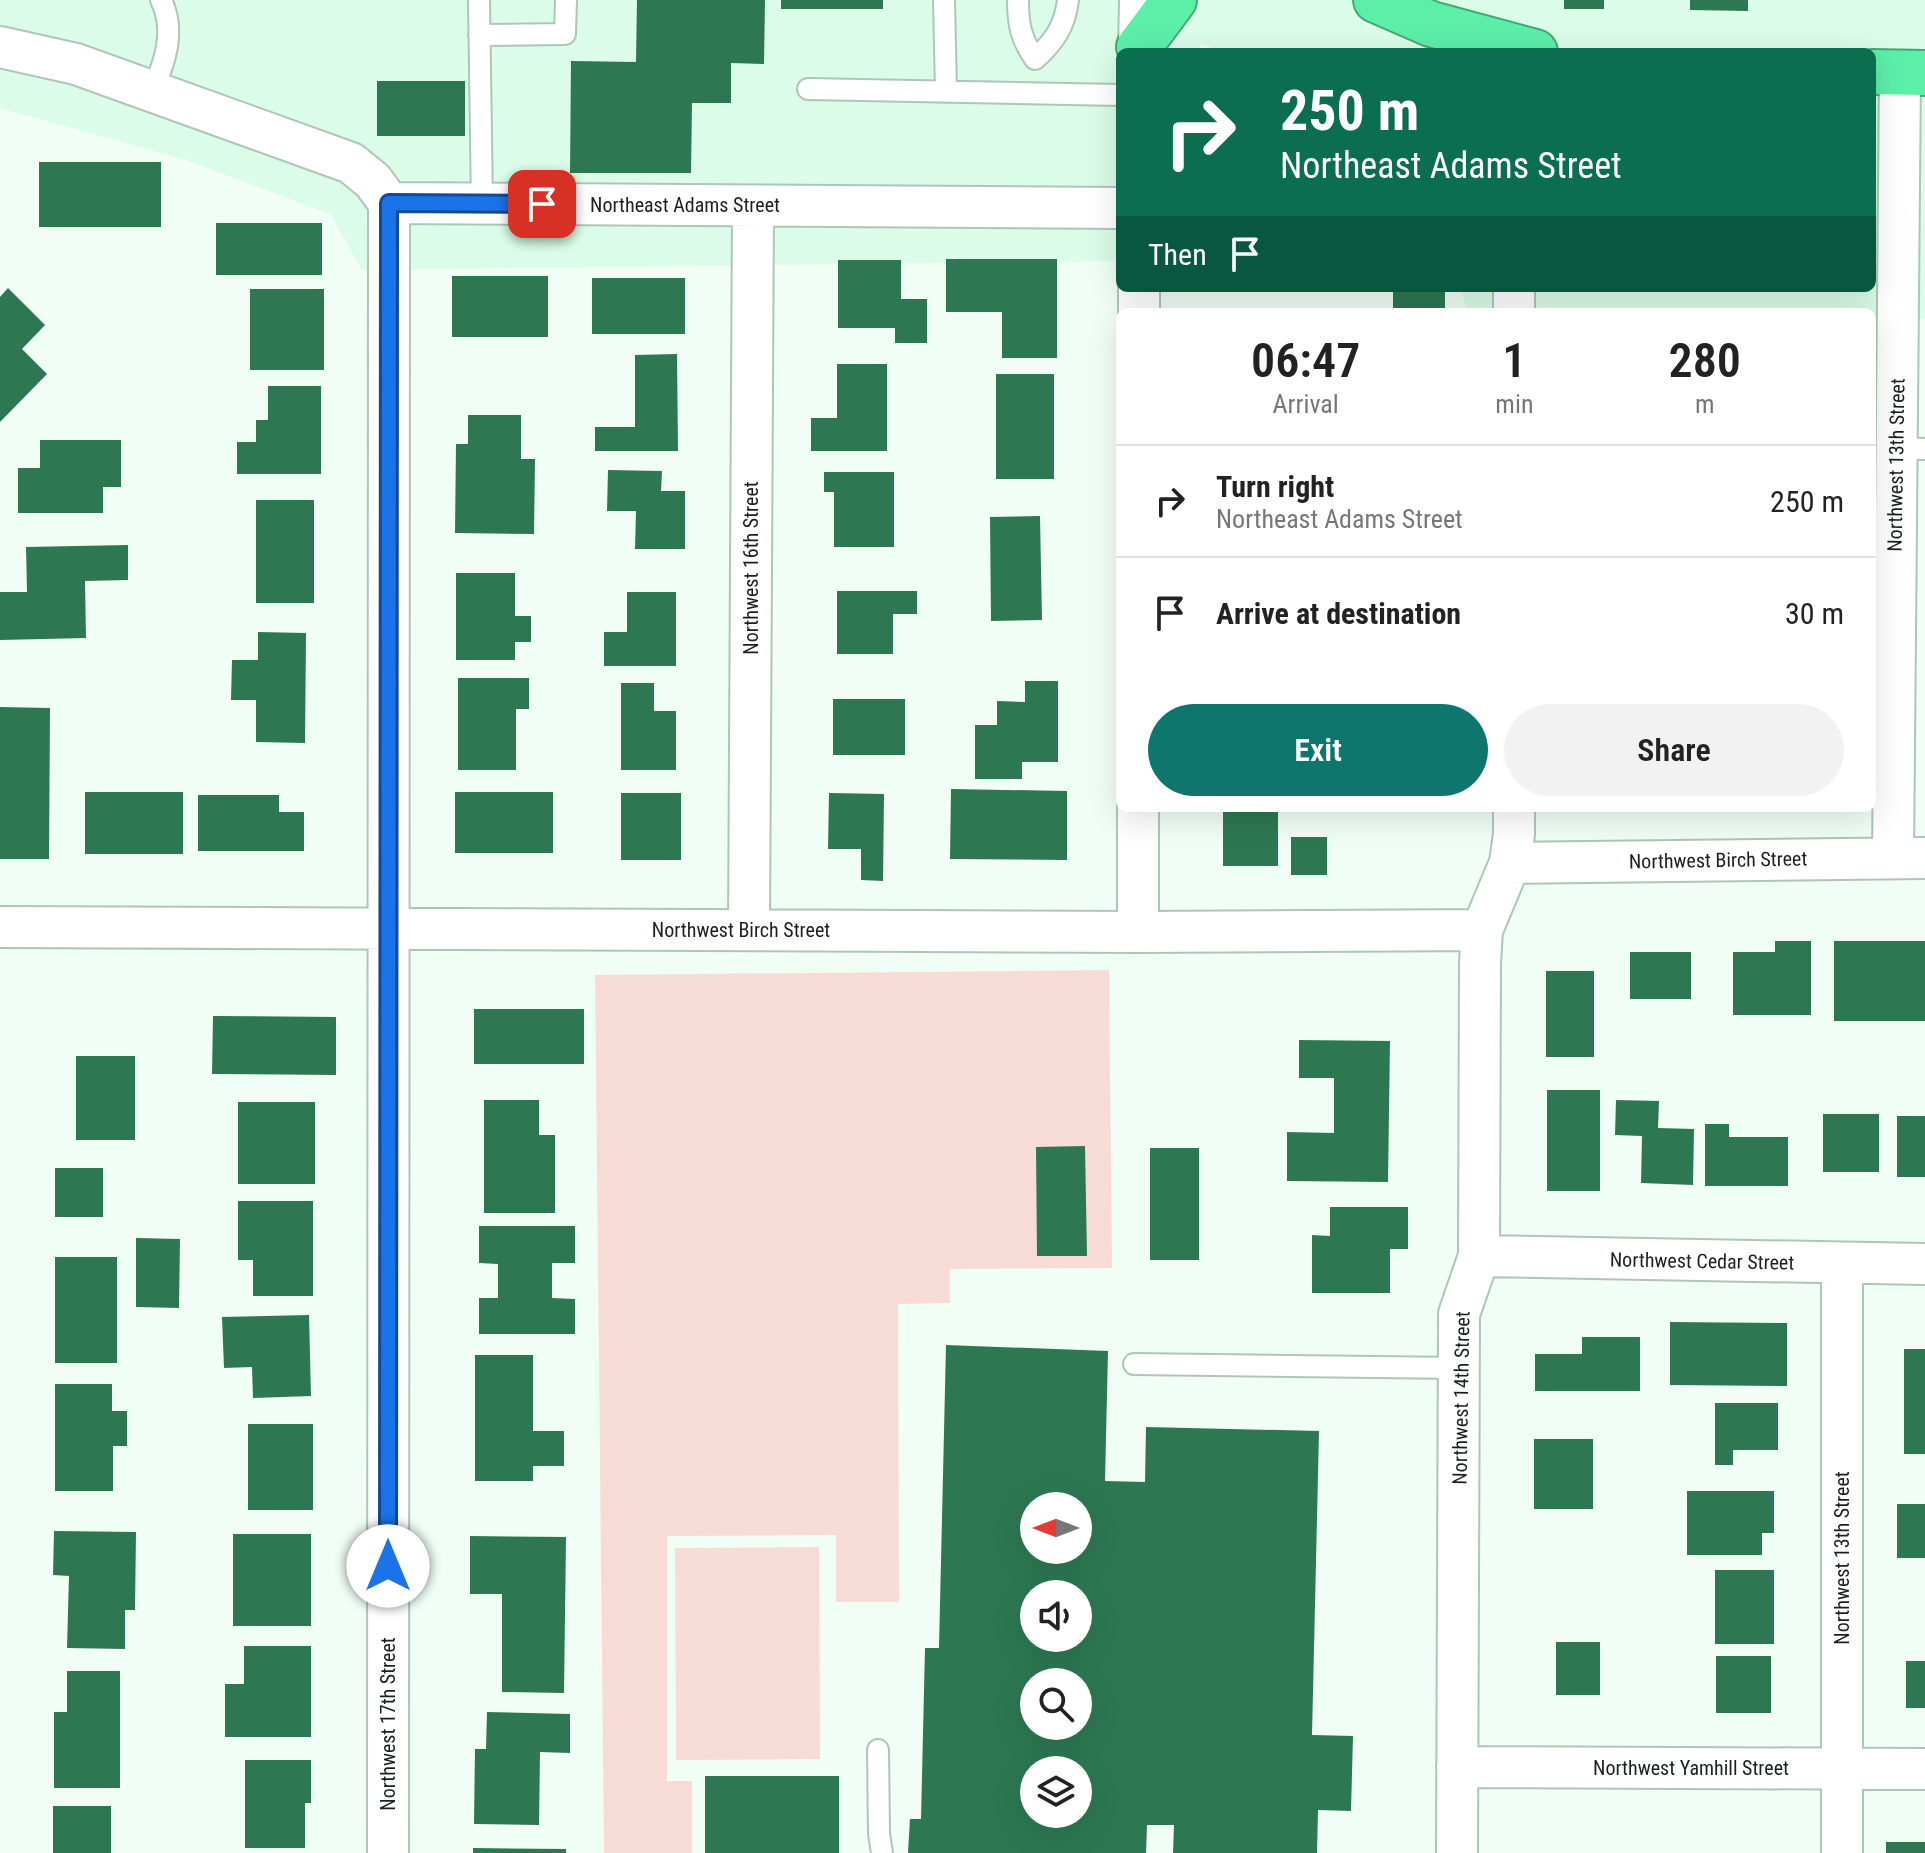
<!DOCTYPE html>
<style>
:root{--surface:#fff;--page:#f2f2f2;--text:#222;--muted:#767676;--line:#e0e0e0;--accent:#0f766e}
body{margin:0;font-family:"Roboto Condensed",sans-serif;background:var(--page);color:var(--text);height:100vh;display:flex;flex-direction:column;font-size:30px;white-space:nowrap}
*{box-sizing:border-box;margin:0}
p{font-size:26px;color:var(--muted)}
.icon{flex:none;width:44px;height:44px;fill:none;stroke:currentColor;stroke-width:2;stroke-linecap:round;stroke-linejoin:round}
.map{position:relative;flex:1;overflow:hidden}
.panel{position:absolute;left:1116px;top:308px;width:760px;height:504px;display:flex;flex-direction:column;background:var(--surface);border-radius:12px;box-shadow:0 8px 32px #0002}
.panel>*{flex:none}
.banner{position:absolute;left:1116px;top:48px;width:760px;height:244px;border-radius:12px;box-shadow:0 8px 32px #0002;background:#0b6e4f;color:#fff;overflow:hidden}
.needle{width:52px;rotate:270deg}
.fabs{position:absolute;left:1020px;top:1492px;display:grid;gap:16px}
.fabs a{display:grid;place-items:center;width:72px;height:72px;border-radius:50%;background:var(--surface);box-shadow:0 8px 32px #0002;font-size:40px}
.pin{position:absolute;display:grid;place-items:center;width:68px;height:68px;color:#fff;margin:-34px;border-radius:16px;box-shadow:0 4px 12px #0006}
.me{position:absolute;width:88px;margin:-44px;rotate:0deg;stroke-linejoin:round;filter:drop-shadow(0 0 6px #0008)}
.turn{display:flex;align-items:center;gap:28px;height:168px;padding:0 32px;font-size:36px}
.turn .icon{width:104px;height:104px;stroke-width:2.5}
.turn b{display:block;font-size:56px;line-height:68px}
.then{display:flex;align-items:center;height:76px;padding:0 32px;background:#0003;gap:16px;font-size:30px}
.eta{display:flex;justify-content:space-evenly;align-items:center;height:136px;text-align:center}
.eta b{font-size:48px;font-weight:600;line-height:56px}
.action{display:flex;gap:16px;margin-top:auto;padding:16px 32px}
.action a{flex:1;height:92px;border-radius:48px;background:var(--accent);color:#fff;font-size:32px;font-weight:600;line-height:92px;text-align:center}
.action a+a{background:var(--page);color:var(--text)}
ul{padding:0;list-style:none}
li{display:flex;align-items:center;gap:24px;height:112px;padding:0 32px;border-top:2px solid var(--line)}
li div{flex:1}
li b{display:block;font-size:30px}
li em{font-style:normal}
.map>svg:first-child{display:block}
.built{fill:#dbfce8}
.green{fill:#f7dcd5}
.building{fill:#2d7853;fill-rule:evenodd}
.lines{fill:none;stroke-linecap:round;stroke-linejoin:round}
.lane-casing{stroke:#aec6b8;stroke-width:24}
.street-casing{stroke:#aec6b8;stroke-width:44}
.highway-casing{stroke:#44a777;stroke-width:48}
.lane{stroke:#fff;stroke-width:20}
.street{stroke:#fff;stroke-width:40}
.highway{stroke:#5cefa8;stroke-width:44}
.route-casing{stroke:#114b97;stroke-width:20}
.route{stroke:#1a73e8;stroke-width:14}
.labels{text-anchor:middle;dominant-baseline:central;stroke-width:7;stroke-linejoin:round;paint-order:stroke}
.street-label{font-size:20px;fill:#18211c;stroke:#fff}
</style>
<div class="map">
<svg width="1925" height="1853" viewBox="0 0 1925 1853">
<rect width="100%" height="100%" fill="#f0fef5"/>
<path class="built" d="M 0,0 L 1925,0 L 1925,319 L 1872,320 L 1872,312 L 1467,312 L 1461,288 L 1872,288 L 1872,52 L 1226,52 L 1200,44 L 1199,52 L 1120,52 L 1120,261 L 362,270 L 330,214 L 183,159 L 0,108 Z"/>
<path class="green" d="M 1109,970 L 1112,1268 L 950,1269 L 950,1303 L 898,1304 L 899,1602 L 836,1602 L 836,1535 L 667,1536 L 667,1781 L 692,1781 L 692,1853 L 604,1853 L 595,975 Z
M 819,1547 L 820,1759 L 676,1760 L 675,1548 Z"/>
<path class="building" d="M 637,0 L 765,0 L 764,64 L 731,63 L 731,103 L 692,103 L 691,173 L 570,173 L 571,61 L 636,62 Z
M 781,0 L 883,0 L 883,9 L 781,9 Z
M 1564,0 L 1604,0 L 1604,9 L 1564,9 Z
M 1690,0 L 1748,0 L 1748,11 L 1690,10 Z
M 377,81 L 465,81 L 465,136 L 377,136 Z
M 39,162 L 161,162 L 161,227 L 39,227 Z
M 216,223 L 322,223 L 322,275 L 216,275 Z
M 946,259 L 1057,259 L 1057,358 L 1002,358 L 1002,312 L 946,312 Z
M 838,260 L 901,260 L 901,299 L 927,299 L 927,343 L 895,343 L 895,328 L 838,328 Z
M 452,276 L 548,276 L 548,337 L 452,337 Z
M 592,278 L 685,278 L 685,334 L 592,334 Z
M 8,288 L 45,325 L 22,349 L 47,374 L 0,422 L 0,297 Z
M 1393,288 L 1445,288 L 1445,312 L 1393,312 Z
M 250,289 L 324,289 L 324,370 L 250,370 Z
M 677,354 L 678,451 L 595,451 L 595,427 L 635,427 L 635,355 Z
M 837,364 L 887,364 L 887,451 L 811,451 L 811,418 L 837,418 Z
M 996,374 L 1054,374 L 1054,479 L 996,479 Z
M 268,386 L 321,386 L 321,474 L 237,474 L 237,442 L 256,442 L 256,420 L 268,420 Z
M 468,415 L 521,415 L 521,459 L 535,459 L 534,534 L 455,533 L 456,444 L 468,444 Z
M 40,440 L 121,440 L 121,487 L 103,487 L 103,513 L 18,513 L 18,468 L 40,468 Z
M 608,470 L 662,471 L 661,491 L 685,491 L 685,549 L 635,549 L 636,511 L 607,511 Z
M 824,472 L 894,472 L 894,547 L 834,547 L 834,492 L 824,492 Z
M 256,500 L 314,500 L 314,603 L 256,603 Z
M 1040,516 L 1042,620 L 991,621 L 990,517 Z
M 128,545 L 128,580 L 85,581 L 86,638 L 0,640 L 0,592 L 27,592 L 26,547 Z
M 456,573 L 515,573 L 515,616 L 531,616 L 531,642 L 515,642 L 515,660 L 456,660 Z
M 837,591 L 917,591 L 917,614 L 893,614 L 893,654 L 837,654 Z
M 627,592 L 676,592 L 676,666 L 604,666 L 604,632 L 627,632 Z
M 258,632 L 306,633 L 305,743 L 256,742 L 256,700 L 231,700 L 232,660 L 258,660 Z
M 458,678 L 529,678 L 529,709 L 516,709 L 516,770 L 458,770 Z
M 1025,681 L 1058,681 L 1058,762 L 1022,762 L 1022,779 L 975,779 L 975,725 L 997,725 L 997,701 L 1025,702 Z
M 621,683 L 654,683 L 654,711 L 676,711 L 676,770 L 621,770 Z
M 833,699 L 905,699 L 905,755 L 833,755 Z
M 0,707 L 50,708 L 49,859 L 0,859 Z
M 951,789 L 1067,791 L 1067,860 L 950,859 Z
M 85,792 L 183,792 L 183,854 L 85,854 Z
M 455,792 L 553,792 L 553,853 L 455,853 Z
M 621,793 L 681,793 L 681,860 L 621,860 Z
M 829,793 L 884,794 L 883,881 L 861,880 L 861,849 L 828,849 Z
M 198,795 L 279,795 L 279,812 L 304,812 L 304,851 L 198,851 Z
M 1223,808 L 1278,808 L 1278,866 L 1223,866 Z
M 1291,837 L 1327,837 L 1327,875 L 1291,875 Z
M 1775,941 L 1811,941 L 1811,1015 L 1733,1015 L 1733,952 L 1775,952 Z
M 1834,941 L 1925,941 L 1925,1021 L 1834,1021 Z
M 1630,952 L 1691,952 L 1691,999 L 1630,999 Z
M 1546,971 L 1594,971 L 1594,1057 L 1546,1057 Z
M 474,1009 L 584,1009 L 584,1064 L 474,1064 Z
M 213,1016 L 336,1017 L 336,1075 L 212,1074 Z
M 1299,1040 L 1390,1041 L 1388,1182 L 1287,1181 L 1287,1132 L 1334,1133 L 1334,1078 L 1299,1078 Z
M 76,1056 L 135,1056 L 135,1140 L 76,1140 Z
M 1547,1090 L 1600,1090 L 1600,1191 L 1547,1191 Z
M 484,1100 L 539,1100 L 539,1135 L 555,1135 L 555,1213 L 484,1213 Z
M 1616,1100 L 1659,1101 L 1658,1128 L 1694,1129 L 1693,1185 L 1641,1183 L 1642,1136 L 1615,1135 Z
M 238,1102 L 315,1102 L 315,1184 L 238,1184 Z
M 1823,1114 L 1879,1114 L 1879,1172 L 1823,1172 Z
M 1897,1116 L 1925,1116 L 1925,1177 L 1897,1177 Z
M 1705,1124 L 1729,1124 L 1729,1137 L 1788,1137 L 1788,1186 L 1705,1186 Z
M 1085,1146 L 1087,1256 L 1037,1256 L 1036,1147 Z
M 1150,1148 L 1199,1148 L 1199,1260 L 1150,1260 Z
M 55,1168 L 103,1168 L 103,1217 L 55,1217 Z
M 238,1201 L 313,1201 L 313,1296 L 253,1296 L 253,1260 L 238,1260 Z
M 1330,1207 L 1408,1207 L 1408,1249 L 1390,1249 L 1390,1293 L 1312,1293 L 1312,1235 L 1330,1236 Z
M 479,1226 L 575,1226 L 575,1263 L 552,1263 L 552,1298 L 575,1299 L 575,1334 L 479,1334 L 479,1298 L 498,1298 L 498,1264 L 479,1263 Z
M 136,1238 L 180,1239 L 179,1308 L 136,1307 Z
M 55,1257 L 117,1257 L 117,1363 L 55,1363 Z
M 309,1315 L 311,1396 L 253,1398 L 252,1367 L 224,1368 L 222,1317 Z
M 1670,1322 L 1787,1323 L 1787,1386 L 1670,1385 Z
M 1582,1337 L 1640,1337 L 1640,1391 L 1535,1391 L 1535,1354 L 1582,1354 Z
M 946,1345 L 1108,1351 L 1105,1481 L 1145,1482 L 1146,1427 L 1319,1431 L 1312,1735 L 1353,1736 L 1351,1811 L 1318,1810 L 1317,1853 L 1173,1853 L 1174,1825 L 1147,1825 L 1146,1853 L 908,1853 L 910,1819 L 921,1819 L 925,1648 L 939,1648 ZM 1034,1506 L 1078,1506 L 1078,1550 L 1034,1550 ZM 1034,1594 L 1078,1594 L 1078,1638 L 1034,1638 ZM 1034,1682 L 1078,1682 L 1078,1726 L 1034,1726 ZM 1034,1770 L 1078,1770 L 1078,1814 L 1034,1814 Z
M 1904,1349 L 1925,1349 L 1925,1454 L 1904,1454 Z
M 475,1355 L 533,1355 L 533,1431 L 564,1431 L 564,1466 L 533,1466 L 533,1481 L 475,1481 Z
M 55,1384 L 112,1384 L 112,1411 L 127,1411 L 127,1446 L 113,1446 L 113,1491 L 55,1491 Z
M 1715,1403 L 1778,1403 L 1778,1450 L 1733,1450 L 1733,1465 L 1715,1465 Z
M 248,1424 L 313,1424 L 313,1510 L 248,1510 Z
M 1534,1439 L 1593,1439 L 1593,1509 L 1534,1509 Z
M 1687,1491 L 1774,1491 L 1774,1533 L 1762,1533 L 1762,1555 L 1687,1555 Z
M 1897,1504 L 1925,1504 L 1925,1558 L 1897,1558 Z
M 54,1531 L 136,1532 L 135,1610 L 125,1610 L 125,1649 L 67,1648 L 69,1576 L 53,1575 Z
M 233,1534 L 311,1534 L 311,1626 L 233,1626 Z
M 470,1536 L 566,1537 L 564,1693 L 502,1692 L 502,1594 L 470,1594 Z
M 1715,1570 L 1774,1570 L 1774,1644 L 1715,1644 Z
M 1556,1642 L 1600,1642 L 1600,1695 L 1556,1695 Z
M 244,1646 L 311,1646 L 311,1737 L 225,1737 L 225,1684 L 244,1684 Z
M 1716,1656 L 1771,1656 L 1771,1713 L 1716,1713 Z
M 1906,1661 L 1925,1661 L 1925,1708 L 1906,1708 Z
M 67,1671 L 120,1671 L 120,1788 L 54,1788 L 54,1712 L 67,1712 Z
M 487,1712 L 570,1714 L 570,1753 L 540,1752 L 539,1825 L 474,1824 L 475,1749 L 486,1749 Z
M 245,1760 L 311,1760 L 311,1803 L 305,1803 L 305,1848 L 245,1848 Z
M 705,1776 L 839,1776 L 839,1853 L 705,1853 Z
M 53,1806 L 111,1806 L 111,1853 L 53,1853 Z
M 1886,1842 L 1925,1842 L 1925,1853 L 1886,1853 Z
M 473,1848 L 566,1849 L 566,1853 L 473,1853 Z"/>
<g class="lines">
<g class="lane-casing">
<path id="lane" d="M 479,0 L 482,204
M 944,0 L 946,92
M 1018,0 C 1018,25 1021,39 1035,59 C 1054,42 1065,26 1068,0
M 479,35 L 565,34 L 566,0
M 808,89 L 1120,95
M 152,92 C 165,62 176,31 161,0
M 1896,448 L 1925,449
M 1134,1364 L 1459,1368
M 878,1750 L 879,1834 L 882,1853"/>
</g>
<g class="street-casing">
<path id="street" d="M 0,47 L 76,64 L 351,163 L 373,181 L 389,203
M 1139,52 L 1140,0
M 389,203 L 1120,208
M 1139,312 L 1139,288
M 1514,312 L 1514,288
M 1893,858 L 1900,73
M 1510,863 L 1925,858
M 0,927 L 1138,932 L 1482,930
M 749,930 L 753,206
M 1138,932 L 1138,808
M 1479,1256 L 1925,1264
M 1842,1263 L 1842,1853
M 1457,1767 L 1925,1769
M 388,1853 L 389,203
M 1457,1853 L 1459,1314 L 1479,1256 L 1480,963 L 1482,930 L 1510,863 L 1514,834 L 1514,808"/>
</g>
<g class="highway-casing">
<path id="highway" d="M 1376,0 L 1431,24 L 1535,52
M 1139,47 L 1174,0
M 1872,72 L 1925,73"/>
</g>
<use href="#lane" class="lane"/>
<use href="#street" class="street"/>
<use href="#highway" class="highway"/>
</g>
<g class="lines">
<g class="route-casing">
<path id="route" d="M 388,1566 L 389,203 L 542,204"/>
</g>
<use href="#route" class="route"/>
</g>
<g class="labels">
<g class="street-label">
<text x="685" y="205">Northeast Adams Street</text>
<text transform="translate(1896 465) rotate(-89)">Northwest 13th Street</text>
<text transform="translate(751 568) rotate(-90)">Northwest 16th Street</text>
<text transform="translate(1718 860) rotate(-1)">Northwest Birch Street</text>
<text x="741" y="930">Northwest Birch Street</text>
<text transform="translate(1702 1261) rotate(1)">Northwest Cedar Street</text>
<text transform="translate(1461 1398) rotate(-89)">Northwest 14th Street</text>
<text transform="translate(1842 1558) rotate(-90)">Northwest 13th Street</text>
<text transform="translate(388 1724) rotate(-90)">Northwest 17th Street</text>
<text x="1691" y="1768">Northwest Yamhill Street</text>
</g>
</g>
</svg>
<div class="fabs">
<a><svg class="needle" viewBox="-14 -14 28 28"><path d="M0-13l5 13h-10z" fill="#e53935"/><path d="M0 13l5-13h-10z" fill="#767676"/></svg></a>
<a><svg class="icon" aria-label="sound" viewBox="0 0 24 24"><path d="M4 9h4l5-4v14l-5-4H4zM17 9q2 3 0 6"/></svg></a>
<a><svg class="icon" aria-label="search" viewBox="0 0 24 24"><circle cx="10" cy="10" r="6"/><path d="M15 15l6 6"/></svg></a>
<a><svg class="icon" aria-label="layers" viewBox="0 0 24 24"><path d="M12 4l9 5-9 5-9-5zM3 14l9 5 9-5"/></svg></a>
</div>
<div class="pin" style="left:542px;top:204px;background:#d93025"><svg class="icon" aria-label="arrive" viewBox="0 0 24 24"><path d="M6 21V4h12l-3 4 3 4H6"/></svg></div>
<svg class="me" style="left:388px;top:1566px" viewBox="-20 -20 40 40"><circle r="19" fill="#fff"/><path d="M0-13L10 11 0 6-10 11z" fill="#1a73e8"/></svg>
<div class="banner">
<div class="turn"><svg class="icon" aria-label="right" viewBox="0 0 24 24"><path d="M7 20v-9h11M14 6l5 5-5 5"/></svg><div><b>250 m</b>Northeast Adams Street</div></div>
<div class="then">Then<svg class="icon" aria-label="arrive" viewBox="0 0 24 24"><path d="M6 21V4h12l-3 4 3 4H6"/></svg></div>
</div>
<section class="panel">
<div class="eta">
<div><b>06:47</b><p>Arrival</p></div>
<div><b>1</b><p>min</p></div>
<div><b>280</b><p>m</p></div>
</div>
<ul>
<li><svg class="icon" aria-label="right" viewBox="0 0 24 24"><path d="M7 20v-9h11M14 6l5 5-5 5"/></svg><div><b>Turn right</b><p>Northeast Adams Street</p></div><em>250 m</em></li>
<li><svg class="icon" aria-label="arrive" viewBox="0 0 24 24"><path d="M6 21V4h12l-3 4 3 4H6"/></svg><div><b>Arrive at destination</b></div><em>30 m</em></li>
</ul>
<div class="action"><a>Exit</a><a>Share</a></div>
</section>
</div>
